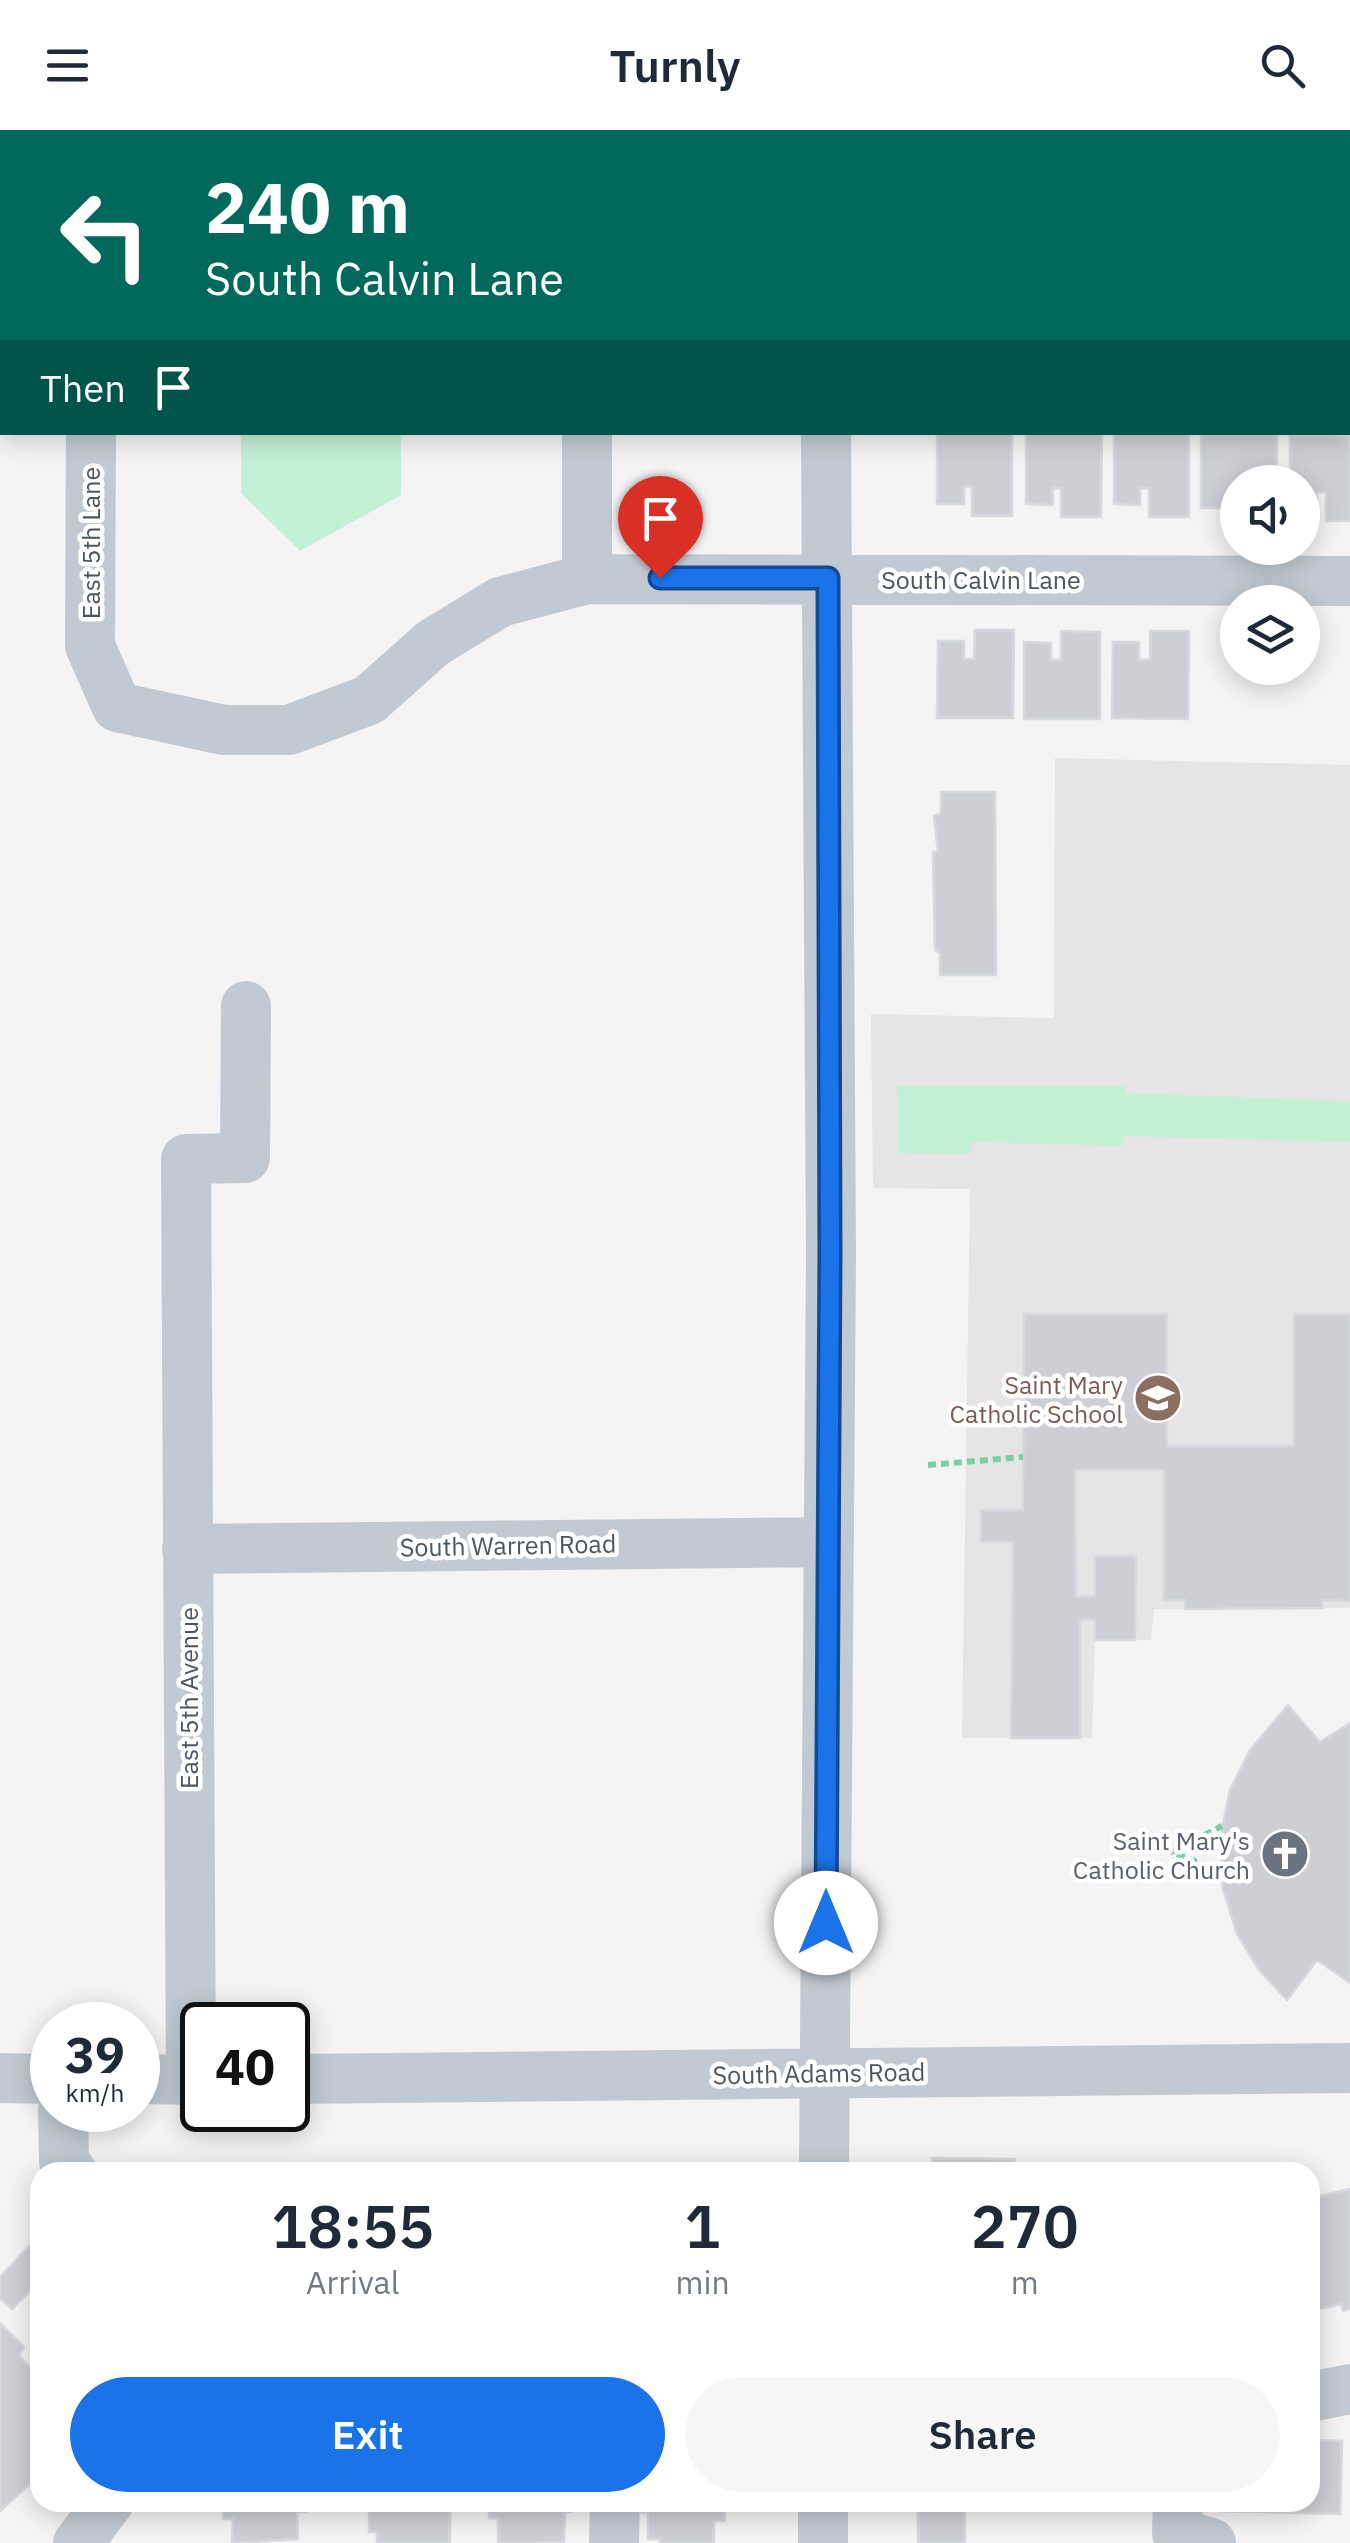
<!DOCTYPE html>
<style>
:root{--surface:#fff;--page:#f6f6f7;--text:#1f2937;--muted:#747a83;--accent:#1a73e8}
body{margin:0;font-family:"IBM Plex Sans",sans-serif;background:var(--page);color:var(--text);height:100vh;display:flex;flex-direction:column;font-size:38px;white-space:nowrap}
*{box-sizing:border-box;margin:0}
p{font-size:32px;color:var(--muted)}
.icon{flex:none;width:55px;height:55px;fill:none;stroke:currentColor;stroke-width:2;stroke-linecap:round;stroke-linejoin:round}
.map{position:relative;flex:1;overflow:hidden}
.drawer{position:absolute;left:30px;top:2032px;width:1290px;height:350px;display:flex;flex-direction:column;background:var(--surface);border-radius:30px;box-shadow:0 5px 25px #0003}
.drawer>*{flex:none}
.top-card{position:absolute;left:0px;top:0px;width:1350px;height:305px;box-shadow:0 5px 25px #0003;background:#00695c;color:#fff;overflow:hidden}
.controls{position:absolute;left:1220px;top:335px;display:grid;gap:20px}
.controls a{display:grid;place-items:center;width:100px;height:100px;border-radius:50%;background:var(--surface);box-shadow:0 5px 25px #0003;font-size:50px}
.speed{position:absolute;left:30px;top:1872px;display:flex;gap:20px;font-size:50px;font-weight:700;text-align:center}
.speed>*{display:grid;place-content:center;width:130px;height:130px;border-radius:50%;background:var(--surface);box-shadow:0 5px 25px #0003;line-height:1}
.speed small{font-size:25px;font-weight:400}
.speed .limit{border:5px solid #111;border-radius:15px;background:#fff;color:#111}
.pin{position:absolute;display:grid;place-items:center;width:85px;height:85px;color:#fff;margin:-102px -42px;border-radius:50% 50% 50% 0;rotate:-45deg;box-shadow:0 0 10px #0007}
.pin .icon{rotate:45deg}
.me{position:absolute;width:110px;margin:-55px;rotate:0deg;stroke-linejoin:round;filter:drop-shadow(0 0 8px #0008)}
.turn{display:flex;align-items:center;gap:35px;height:210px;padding:0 40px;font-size:45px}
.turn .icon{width:130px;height:130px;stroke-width:2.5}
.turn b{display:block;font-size:70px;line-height:85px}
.then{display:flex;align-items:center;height:95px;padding:0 40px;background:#0003;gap:20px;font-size:38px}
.eta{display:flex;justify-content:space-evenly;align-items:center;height:170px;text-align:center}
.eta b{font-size:60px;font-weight:600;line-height:70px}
.button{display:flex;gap:20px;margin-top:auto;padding:20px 40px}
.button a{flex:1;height:115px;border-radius:60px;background:var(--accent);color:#fff;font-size:40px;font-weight:600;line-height:115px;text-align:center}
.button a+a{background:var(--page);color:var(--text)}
header{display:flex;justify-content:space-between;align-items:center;height:130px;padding:0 40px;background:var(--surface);font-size:45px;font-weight:600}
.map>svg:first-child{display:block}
.education{fill:#e6e4e5}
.green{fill:#c3f1d5}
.building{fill:#cdcfd5;stroke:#d7d9de;stroke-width:2.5}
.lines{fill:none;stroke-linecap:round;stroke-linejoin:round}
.path{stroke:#7ad0a6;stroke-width:6;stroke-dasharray:8 5;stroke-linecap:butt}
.minor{stroke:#c1cad2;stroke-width:50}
.route-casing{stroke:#114b97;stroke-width:25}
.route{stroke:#1a73e8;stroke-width:18}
.labels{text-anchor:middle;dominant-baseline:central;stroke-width:9;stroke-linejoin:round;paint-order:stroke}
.street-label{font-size:25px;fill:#4a5661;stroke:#fff}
.education-label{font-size:25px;fill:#785e54;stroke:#fff;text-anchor:end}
.worship-label{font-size:25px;fill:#5b616d;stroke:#fff;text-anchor:end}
</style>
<header><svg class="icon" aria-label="menu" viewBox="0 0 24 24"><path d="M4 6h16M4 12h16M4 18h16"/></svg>Turnly<svg class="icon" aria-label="search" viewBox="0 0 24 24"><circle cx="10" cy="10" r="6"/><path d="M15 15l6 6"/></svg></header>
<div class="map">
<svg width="1350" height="2413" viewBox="0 0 1350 2413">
<rect width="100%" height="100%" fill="#f5f3f3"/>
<path class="education" d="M 1055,628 L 1350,635 L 1350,1478 L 1154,1479 L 1151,1510 L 1095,1511 L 1092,1608 L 962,1608 L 970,1059 L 873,1058 L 871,884 L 1054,888 Z"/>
<path class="green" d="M 241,303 L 401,303 L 401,365 L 300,421 L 241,363 Z
M 897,956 L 1125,956 L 1126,963 L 1350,971 L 1350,1012 L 1124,1006 L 1122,1016 L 972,1012 L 971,1024 L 898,1023 Z"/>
<path class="building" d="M 937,302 L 1012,302 L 1012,386 L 972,386 L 972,357 L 964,357 L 964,374 L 937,374 Z
M 1026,302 L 1102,302 L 1101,387 L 1061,387 L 1061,358 L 1053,358 L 1053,375 L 1026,374 Z
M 1114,302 L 1189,302 L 1189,387 L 1149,387 L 1149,358 L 1140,358 L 1140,375 L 1114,374 Z
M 1201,305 L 1277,305 L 1277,352 L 1238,352 L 1238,390 L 1236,361 L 1228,361 L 1228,378 L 1201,378 Z
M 1290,306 L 1350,306 L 1350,391 L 1326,391 L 1326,362 L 1317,362 L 1317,378 L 1302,378 L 1302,352 L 1290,352 Z
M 975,500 L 1014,500 L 1013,588 L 937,588 L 938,511 L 964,511 L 964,529 L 974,529 Z
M 1061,501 L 1100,502 L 1100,589 L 1024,589 L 1024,512 L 1051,513 L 1051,530 L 1061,530 Z
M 1150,501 L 1189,501 L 1188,589 L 1112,588 L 1113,512 L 1139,512 L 1139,530 L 1150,530 Z
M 941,662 L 995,662 L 996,845 L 940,845 L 940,823 L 935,820 L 933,722 L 938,722 L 934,686 L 941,683 Z
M 1024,1184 L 1167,1184 L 1167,1316 L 1294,1316 L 1294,1184 L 1350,1184 L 1350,1471 L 1322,1470 L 1322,1478 L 1185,1479 L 1185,1470 L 1164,1470 L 1164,1340 L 1075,1340 L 1076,1467 L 1095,1466 L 1095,1426 L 1136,1426 L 1135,1510 L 1095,1510 L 1095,1490 L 1080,1490 L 1080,1608 L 1011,1608 L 1013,1412 L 981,1412 L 981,1380 L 1023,1380 Z
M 1288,1575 L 1320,1612 L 1350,1593 L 1350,1853 L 1317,1830 L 1287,1870 L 1259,1840 L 1237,1804 L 1223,1759 L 1220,1708 L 1230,1660 L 1250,1620 Z
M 932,2028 L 1015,2029 L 1015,2042 L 932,2042 Z
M 1350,2059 L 1350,2179 L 1343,2181 L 1341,2174 L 1310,2181 L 1310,2082 L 1320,2080 L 1316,2067 Z
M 29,2116 L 40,2128 L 40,2151 L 12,2179 L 0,2168 L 0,2147 Z
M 0,2193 L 24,2217 L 19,2226 L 40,2247 L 40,2345 L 0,2381 Z
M 1310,2310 L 1342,2311 L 1340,2384 L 1220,2381 L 1220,2372 L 1310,2372 Z
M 223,2372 L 306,2372 L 306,2382 L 297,2382 L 298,2409 L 232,2413 L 233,2389 L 223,2389 Z
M 489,2372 L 571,2372 L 571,2382 L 565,2382 L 564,2412 L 498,2413 L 498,2389 L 489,2388 Z
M 641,2372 L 725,2372 L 725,2391 L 714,2391 L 714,2413 L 660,2413 L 660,2409 L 648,2409 L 648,2383 L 641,2383 Z
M 369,2374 L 450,2374 L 450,2413 L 377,2413 L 377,2402 L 369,2402 Z
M 918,2377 L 965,2377 L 965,2413 L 918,2413 Z"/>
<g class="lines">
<path class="path" d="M 928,1335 L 1023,1327
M 1221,1741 L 1171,1722 L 1222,1696"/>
<path class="minor" d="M 740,0 L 799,2
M 559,2 L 572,0
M 1330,2 L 1330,0
M 91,302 L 90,516 L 117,577 L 224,600 L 289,600 L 369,570 L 433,513 L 500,472 L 587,449 L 1350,451
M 587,302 L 587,449
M 187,1419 L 829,1412
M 0,1948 L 52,1949
M 138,1949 L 202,1950
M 288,1949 L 1350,1938
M 191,1950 L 186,1029 L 245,1028 L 246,876
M 63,1980 L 64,2031 L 72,2042
M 824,2042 L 831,1125 L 826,302
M 1310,2267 L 1350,2259
M 1178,2372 L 1177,2403 L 1211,2413
M 78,2413 L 109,2372
M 614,2413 L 615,2372
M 823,2413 L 823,2372"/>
</g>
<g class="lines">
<g class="route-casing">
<path id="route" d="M 660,448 L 828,448 L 830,1125 L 826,1793"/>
</g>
<use href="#route" class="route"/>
</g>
<defs>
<g id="school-disc" transform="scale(2.5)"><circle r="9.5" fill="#8d6e63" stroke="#fff"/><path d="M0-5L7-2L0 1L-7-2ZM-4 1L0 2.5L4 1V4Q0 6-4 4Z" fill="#fff"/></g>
<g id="church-disc" transform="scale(2.5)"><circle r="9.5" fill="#6b7280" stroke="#fff"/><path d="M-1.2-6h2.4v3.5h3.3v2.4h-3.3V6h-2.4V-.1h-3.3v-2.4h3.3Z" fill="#fff"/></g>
</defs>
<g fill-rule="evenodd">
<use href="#school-disc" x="1158" y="1268"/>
<use href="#church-disc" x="1285" y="1724"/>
</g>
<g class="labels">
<g class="street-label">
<text transform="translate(90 413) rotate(-90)">East 5th Lane</text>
<text x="981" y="449">South Calvin Lane</text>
<text transform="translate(508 1415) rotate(-1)">South Warren Road</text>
<text transform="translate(188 1568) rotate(-90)">East 5th Avenue</text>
<text transform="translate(819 1943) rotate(-1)">South Adams Road</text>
</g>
<g class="education-label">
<text x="1123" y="1254">Saint Mary<tspan x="1123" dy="29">Catholic School</tspan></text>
</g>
<g class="worship-label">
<text x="1250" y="1710">Saint Mary's<tspan x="1250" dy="29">Catholic Church</tspan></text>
</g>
</g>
</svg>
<div class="controls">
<a><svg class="icon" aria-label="sound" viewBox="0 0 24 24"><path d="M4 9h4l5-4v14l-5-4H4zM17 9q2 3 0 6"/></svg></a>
<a><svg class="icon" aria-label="layers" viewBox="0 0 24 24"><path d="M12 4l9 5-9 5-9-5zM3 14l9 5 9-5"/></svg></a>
</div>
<div class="speed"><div>39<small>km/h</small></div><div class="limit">40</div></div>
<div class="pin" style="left:660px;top:448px;background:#d93025"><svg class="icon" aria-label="arrive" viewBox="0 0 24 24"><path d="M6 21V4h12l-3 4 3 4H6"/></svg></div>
<svg class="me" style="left:826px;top:1793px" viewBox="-20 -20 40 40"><circle r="19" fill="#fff"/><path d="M0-13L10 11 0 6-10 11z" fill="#1a73e8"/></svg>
<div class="top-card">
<div class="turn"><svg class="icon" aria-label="left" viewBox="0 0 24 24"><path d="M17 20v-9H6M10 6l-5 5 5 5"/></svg><div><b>240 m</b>South Calvin Lane</div></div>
<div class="then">Then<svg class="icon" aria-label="arrive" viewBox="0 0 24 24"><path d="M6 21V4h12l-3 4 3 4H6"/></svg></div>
</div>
<section class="drawer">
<div class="eta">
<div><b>18:55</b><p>Arrival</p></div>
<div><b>1</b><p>min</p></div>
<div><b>270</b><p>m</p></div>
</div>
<div class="button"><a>Exit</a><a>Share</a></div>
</section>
</div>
